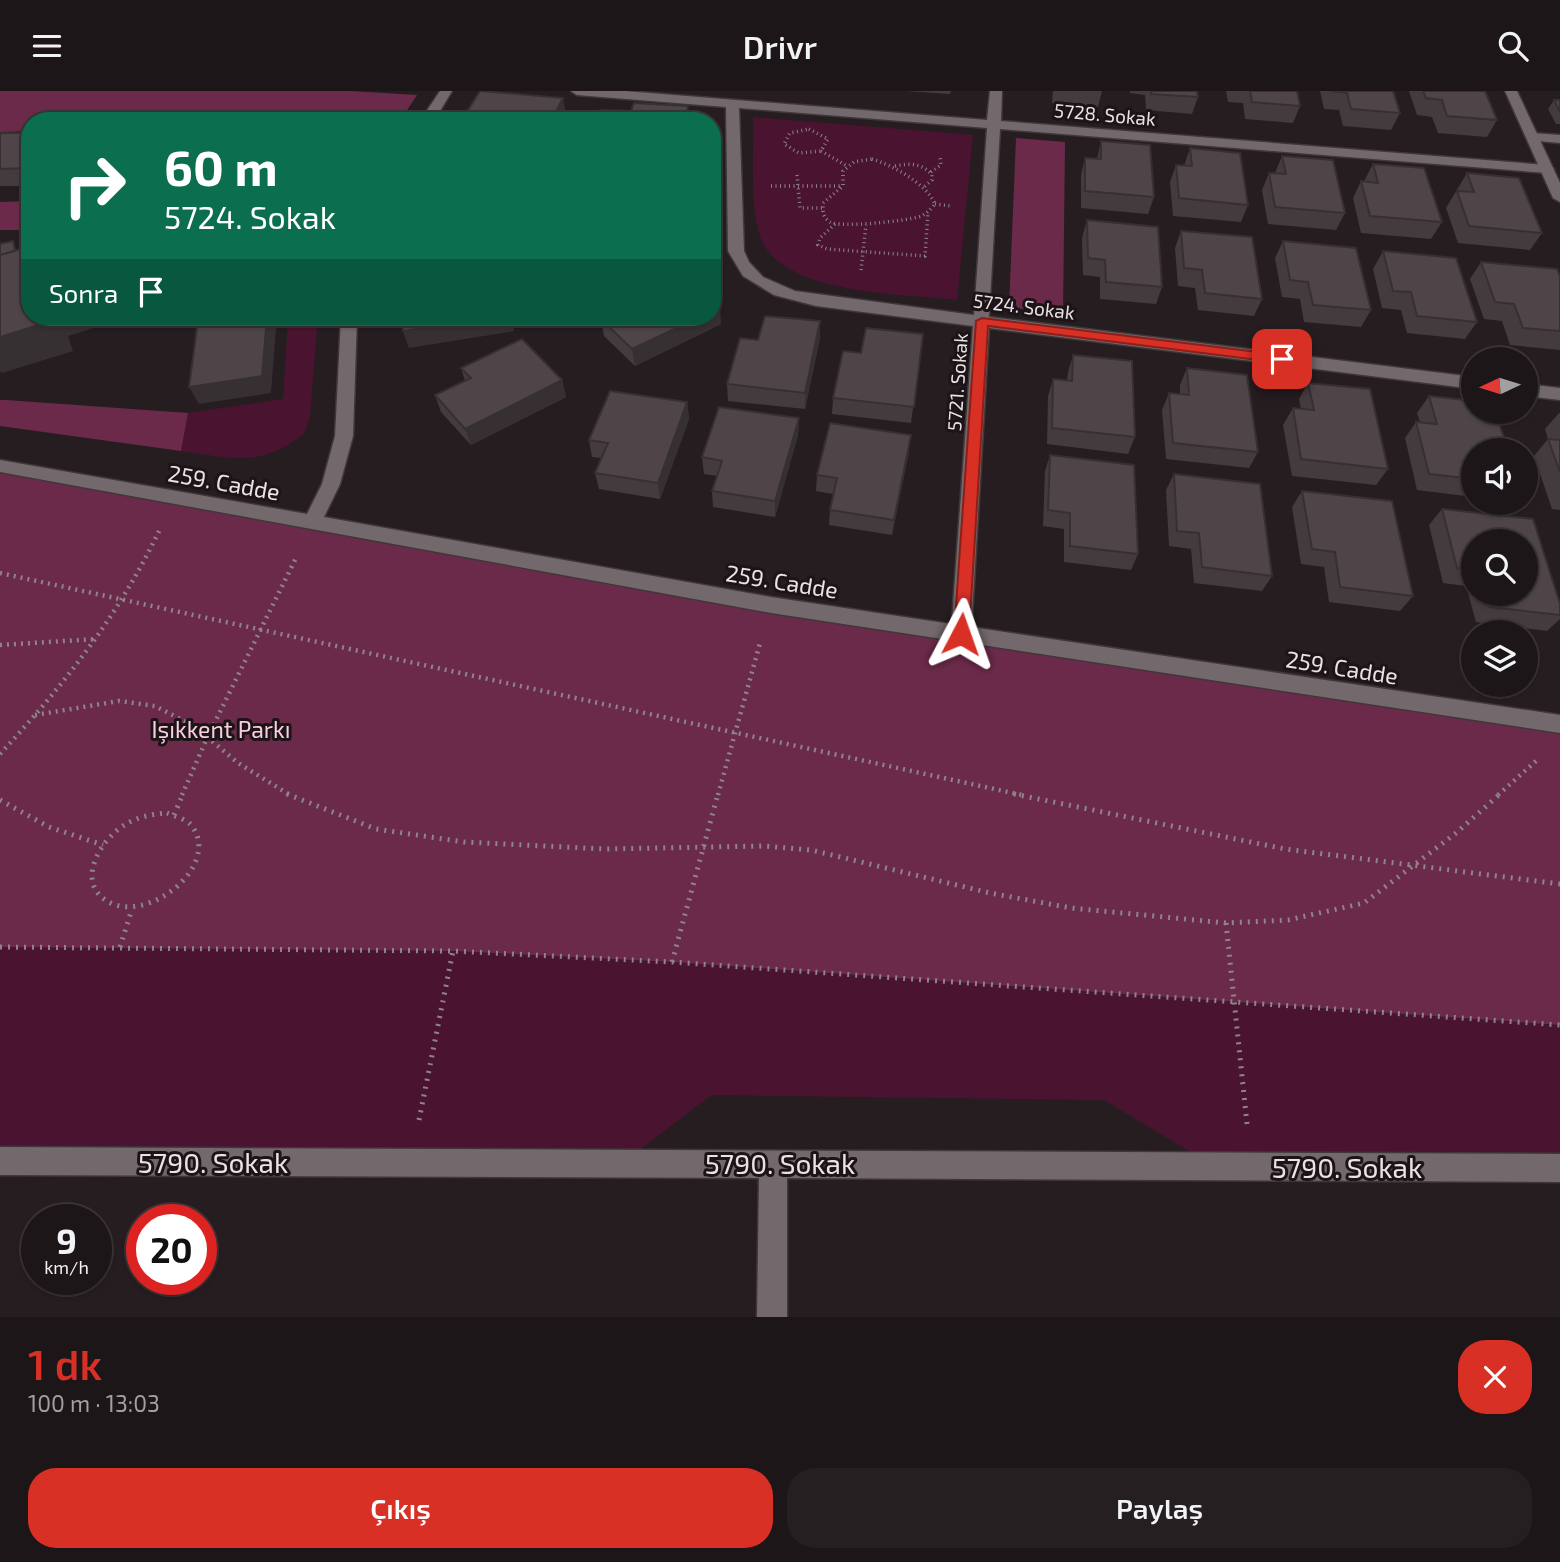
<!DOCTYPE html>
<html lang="tr">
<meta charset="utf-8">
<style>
:root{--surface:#1c1619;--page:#251f22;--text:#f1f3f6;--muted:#a09fa2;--line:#3a3538;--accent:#d93025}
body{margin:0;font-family:"Exo 2",sans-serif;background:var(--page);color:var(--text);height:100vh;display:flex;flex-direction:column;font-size:26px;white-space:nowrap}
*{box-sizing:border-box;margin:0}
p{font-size:23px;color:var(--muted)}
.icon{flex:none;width:38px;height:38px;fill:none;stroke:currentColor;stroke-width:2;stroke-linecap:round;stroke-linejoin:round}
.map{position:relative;height:1226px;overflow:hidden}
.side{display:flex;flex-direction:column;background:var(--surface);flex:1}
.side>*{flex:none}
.guide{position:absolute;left:21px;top:21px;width:700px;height:214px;border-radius:28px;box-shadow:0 2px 5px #0004,0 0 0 2px var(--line);background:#0b6e4f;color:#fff;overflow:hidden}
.needle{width:46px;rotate:266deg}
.controls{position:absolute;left:1461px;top:256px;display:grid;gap:14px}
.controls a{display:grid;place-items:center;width:77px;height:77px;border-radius:50%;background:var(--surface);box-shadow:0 2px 5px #0004,0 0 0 2px var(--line);font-size:35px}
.speed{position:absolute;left:21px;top:1113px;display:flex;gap:14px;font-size:35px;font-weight:700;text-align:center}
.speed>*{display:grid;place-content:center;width:91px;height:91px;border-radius:50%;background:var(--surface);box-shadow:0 2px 5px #0004,0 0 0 2px var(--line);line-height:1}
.speed small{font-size:18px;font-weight:400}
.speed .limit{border:10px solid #d22;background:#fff;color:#111}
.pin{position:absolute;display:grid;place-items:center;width:60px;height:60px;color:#fff;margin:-30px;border-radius:14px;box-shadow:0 4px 10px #0006}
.me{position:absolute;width:77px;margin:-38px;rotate:4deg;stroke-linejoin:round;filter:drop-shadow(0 0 5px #0008)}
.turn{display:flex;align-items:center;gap:24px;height:147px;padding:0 28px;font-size:32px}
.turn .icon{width:91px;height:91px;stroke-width:2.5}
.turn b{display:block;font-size:49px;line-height:60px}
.then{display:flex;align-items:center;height:66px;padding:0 28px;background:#0003;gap:14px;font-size:26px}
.round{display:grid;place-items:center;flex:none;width:74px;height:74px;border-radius:28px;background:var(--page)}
.summary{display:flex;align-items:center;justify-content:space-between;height:119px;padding:0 28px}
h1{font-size:42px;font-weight:600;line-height:52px;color:var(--accent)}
.cta{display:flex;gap:14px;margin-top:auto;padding:14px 28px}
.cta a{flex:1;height:80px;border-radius:28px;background:var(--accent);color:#fff;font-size:28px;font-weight:600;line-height:80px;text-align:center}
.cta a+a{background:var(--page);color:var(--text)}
header{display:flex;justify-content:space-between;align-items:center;height:91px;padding:0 28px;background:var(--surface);font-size:32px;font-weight:600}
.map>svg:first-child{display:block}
.green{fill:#4a1430}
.forest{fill:#6c2a4b}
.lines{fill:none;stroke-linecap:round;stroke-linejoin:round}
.lane-casing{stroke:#3f373a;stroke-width:3}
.street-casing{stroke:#3f373a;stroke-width:3}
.path-far2{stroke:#8d8588;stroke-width:3.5;stroke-dasharray:1 3.5;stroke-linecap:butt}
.path-far1{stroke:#8d8588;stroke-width:4.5;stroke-dasharray:2 5;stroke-linecap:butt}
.path{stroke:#8d8588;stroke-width:5;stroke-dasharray:2 6;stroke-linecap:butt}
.lane{fill:#73686c;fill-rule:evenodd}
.street{fill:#73686c;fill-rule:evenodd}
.wall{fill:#443b3f;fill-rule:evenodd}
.shaded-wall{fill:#373033}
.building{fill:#4f4549;stroke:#373033;stroke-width:2}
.route{fill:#d93025;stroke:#8d1f18;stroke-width:2}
.labels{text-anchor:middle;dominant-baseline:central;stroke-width:6;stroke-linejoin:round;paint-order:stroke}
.far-street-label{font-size:19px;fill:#e9e3e5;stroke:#1c1417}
.street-label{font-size:23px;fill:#e9e3e5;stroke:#1c1417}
.park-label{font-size:23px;fill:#f9cee0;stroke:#1c1417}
.near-street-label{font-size:28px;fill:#e9e3e5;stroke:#1c1417}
</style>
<header><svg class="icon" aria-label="menu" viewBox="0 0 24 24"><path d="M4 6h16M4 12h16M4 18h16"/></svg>Drivr<svg class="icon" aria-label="search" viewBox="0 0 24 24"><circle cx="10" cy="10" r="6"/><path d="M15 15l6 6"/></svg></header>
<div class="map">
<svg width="1560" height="1226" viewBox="0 0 1560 1226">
<rect width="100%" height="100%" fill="#261d21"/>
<path class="green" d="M 753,26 L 973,44 L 957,209 C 906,203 783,204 761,148 C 749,115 754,61 753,26 Z
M 191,226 L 318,226 L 310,326 L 304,343 C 260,377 231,367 181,360 L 188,322 L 283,308 L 288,230 L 198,241 Z
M 0,856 L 453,860 L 673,871 L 1560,934 L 1560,1077 L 1214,1075 L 1104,1009 L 711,1004 L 623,1072 L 0,1070 Z"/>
<path class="forest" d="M 0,0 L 350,0 L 417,4 L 400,30 L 30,30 L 30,40 L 0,41 Z
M 1016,47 L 1065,51 L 1063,223 L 1009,216 Z
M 30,110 L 30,139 L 0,139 L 0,111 Z
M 0,309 L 6,309 L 188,322 L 181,360 L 0,335 Z
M 0,375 L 771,514 L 1560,633 L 1560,934 L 673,871 L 453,860 L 0,856 Z"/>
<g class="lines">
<g class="lane-casing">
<path id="lane" d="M 571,0 L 625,0 L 987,29 L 990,0 L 1002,0 L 1001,30 L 1547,74 L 1554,78 L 1547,82 L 1000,38 L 989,226 L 1474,286 L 1474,298 L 989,237 L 971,543 L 968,549 L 954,549 L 951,543 L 973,235 L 816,215 L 774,204 L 743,185 L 728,160 L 726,16 L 577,4 ZM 739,17 L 987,37 L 974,224 L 795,200 L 763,186 L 749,171 L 744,160 Z
M 1532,42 L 1560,44 L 1560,52 L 1527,49 L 1527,43 Z
M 1526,293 L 1560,297 L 1560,309 L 1526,305 Z"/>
</g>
<g class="street-casing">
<path id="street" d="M 440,0 L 452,0 L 434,30 L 420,30 Z
M 1505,0 L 1517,0 L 1560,92 L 1560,111 L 1553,107 Z
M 341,226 L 357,226 L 353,345 L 340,393 L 324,426 L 771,506 L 1560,624 L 1560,642 L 771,522 L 0,381 L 0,369 L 307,423 L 322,393 L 335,345 Z
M 0,1056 L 1560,1063 L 1560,1091 L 787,1087 L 787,1226 L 757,1226 L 759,1087 L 0,1084 Z"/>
</g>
<path class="path-far2" d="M 809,38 L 828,48 L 821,60 L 799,62 L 784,53 L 790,42 Z
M 821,60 L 847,75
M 872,68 C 892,74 927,93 935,113 C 930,119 926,124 918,126 C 906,130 839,137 830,131 C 822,126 823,120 823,112 L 843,95 L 843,80 L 854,71 Z
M 895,75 C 909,72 922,72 932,84 L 932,89 L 924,96
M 931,81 L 941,74 L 940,64
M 797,84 L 800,117 L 822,117
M 771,95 L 842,95
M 935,113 L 951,115
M 835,133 L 820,147 L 818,154 L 827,158 L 925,165 L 928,121
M 861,179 L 866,134"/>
<path class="path-far1" d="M 0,482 L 1022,704
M 0,554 L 97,548
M 35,624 L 119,610 L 155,615 L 194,635 L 238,672 L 290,704
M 0,663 C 63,595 119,524 159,440
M 182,704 L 207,647 L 296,467
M 718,704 L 760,552
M 1498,704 L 1536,670"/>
<path class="path" d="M 287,703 L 376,738 L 464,751 L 605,758 L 764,755 L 811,759 L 990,802 L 1071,817 L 1226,832 L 1288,829 L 1364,812 L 1456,742 L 1500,703
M 1014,703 L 1285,758 L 1560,793
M 0,709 L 49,736 L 103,754
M 167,722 C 174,725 186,728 191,734 C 224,774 144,838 104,808 C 76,787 103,746 126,733 C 138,726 152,723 167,722 Z
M 174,724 L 183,703
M 1226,832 L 1247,1033
M 0,856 L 453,860 L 672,871 L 1560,934
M 120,856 L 132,818
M 672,871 L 718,703
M 419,1029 L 453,860"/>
<use href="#lane" class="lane"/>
<use href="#street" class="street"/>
</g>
<path class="wall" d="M 906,0 L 951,0 L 950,3 Z
M 1053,0 L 1102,0 L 1098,16 L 1052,12 Z
M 1130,0 L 1197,0 L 1198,6 L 1192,23 L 1146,19 L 1145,4 L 1130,2 Z
M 1226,0 L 1297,0 L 1300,15 L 1293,32 L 1245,28 L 1243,12 L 1228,11 Z
M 1320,0 L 1393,0 L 1400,22 L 1391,39 L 1343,35 L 1339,19 L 1324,18 Z
M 1409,0 L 1485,0 L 1497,29 L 1487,46 L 1438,42 L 1432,26 L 1417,24 Z
M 1554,9 L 1560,9 L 1560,33 L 1556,33 L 1548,18 Z
M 465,24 L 566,24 L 563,30 L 467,30 Z
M 0,42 L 30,42 L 30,95 L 0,95 Z
M 1101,50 L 1154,106 L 1148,123 L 1081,117 L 1081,84 L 1085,67 L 1097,68 Z
M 1190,57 L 1248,114 L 1241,131 L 1173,125 L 1170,91 L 1176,74 L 1184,75 Z
M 1282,65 L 1345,122 L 1336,139 L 1268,133 L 1262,99 L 1269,82 L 1275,82 Z
M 1373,73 L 1442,131 L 1431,148 L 1361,142 L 1353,107 L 1361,90 L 1364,90 Z
M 1467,82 L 1542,142 L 1530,159 L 1458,152 L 1446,117 Z
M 1087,129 L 1162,196 L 1156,213 L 1100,208 L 1100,186 L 1083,184 L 1082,147 Z
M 1181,140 L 1262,208 L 1254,225 L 1198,219 L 1195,197 L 1178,195 L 1175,157 Z
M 1283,150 L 1371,219 L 1361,236 L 1304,231 L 1300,208 L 1282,206 L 1275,167 Z
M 1383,160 L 1477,231 L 1465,248 L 1407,242 L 1401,219 L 1382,217 L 1373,178 Z
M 1481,171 L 1560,185 L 1560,259 L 1510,254 L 1502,230 L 1484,228 L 1470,188 Z
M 601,228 L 721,233 L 635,275 L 604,245 Z
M 923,243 L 911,332 L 832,323 L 833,307 L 861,262 Z
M 820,247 L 805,318 L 728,310 L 727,293 L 758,249 Z
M 1073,264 L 1135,346 L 1128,363 L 1047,353 L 1048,305 L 1053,288 L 1067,290 L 1068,281 Z
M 461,277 L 562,289 L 566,306 L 471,354 L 441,321 L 435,304 L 465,290 Z
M 1187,277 L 1258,361 L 1249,377 L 1166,368 L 1162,319 L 1169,302 L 1180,303 L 1180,294 Z
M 1308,292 L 1388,378 L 1376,394 L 1292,385 L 1283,334 L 1293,317 L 1301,318 L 1299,308 Z
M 1429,305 L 1474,359 L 1474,406 L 1417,399 L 1405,347 L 1416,331 L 1420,331 L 1417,322 Z
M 687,311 L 689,328 L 660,408 L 599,398 L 595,382 L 602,367 L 592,366 L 589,349 Z
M 1559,322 L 1560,322 L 1560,419 L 1552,418 L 1534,365 L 1548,348 L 1545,338 Z
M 799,327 L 798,344 L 775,426 L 713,416 L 712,400 L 717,385 L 704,383 L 702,366 Z
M 909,360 L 892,444 L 829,434 L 830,419 L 833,403 L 816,400 L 817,384 Z
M 1050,364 L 1138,463 L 1131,479 L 1064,471 L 1064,438 L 1043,435 L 1045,380 Z
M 1174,383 L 1272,485 L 1262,500 L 1194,492 L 1191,458 L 1169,455 L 1166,399 Z
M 1302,400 L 1413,505 L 1400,520 L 1329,511 L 1324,476 L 1301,473 L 1292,416 Z
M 1442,418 L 1560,513 L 1560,528 L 1547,540 L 1476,531 L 1466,495 L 1443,492 L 1429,434 ZM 1474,450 L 1526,502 L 1474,502 Z"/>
<path class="shaded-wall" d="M 563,7 L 566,24 L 563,30 L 551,30 Z
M 688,15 L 689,30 L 684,30 Z
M 720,216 L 721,233 L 635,275 L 632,258 L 700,226 L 712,226 L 712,220 Z
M 50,226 L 128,226 L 68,245 L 73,260 L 2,282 L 0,280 L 0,246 Z
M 267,226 L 270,226 L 276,237 L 271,302 L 199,313 L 189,296 Z
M 493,226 L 512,226 L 514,240 L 409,257 L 403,240 Z
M 820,230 L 820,247 L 805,318 L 805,302 Z
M 562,289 L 566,306 L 471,354 L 465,338 Z
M 687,311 L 689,328 L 660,408 L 658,392 Z
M 799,327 L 798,344 L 775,426 L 775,410 Z
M 911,344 L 909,360 L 892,444 L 894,429 Z"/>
<path class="building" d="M 480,0 L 481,0 L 563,7 L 551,30 L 494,30 L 496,27 L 465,24 Z
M 1151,0 L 1197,0 L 1198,6 L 1151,3 Z
M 1250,0 L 1297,0 L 1300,15 L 1252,11 Z
M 1331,0 L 1393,0 L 1400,22 L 1351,18 L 1347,2 Z
M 1423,0 L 1485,0 L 1497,29 L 1447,25 L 1442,9 L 1426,7 Z
M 1554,9 L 1560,9 L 1560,21 Z
M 634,12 L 688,15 L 684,30 L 596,30 L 600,19 L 631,20 Z
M 0,42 L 30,42 L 30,54 L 26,59 L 30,59 L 29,77 L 0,78 Z
M 1101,50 L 1150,54 L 1154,106 L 1085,100 L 1085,67 L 1101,68 Z
M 1190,57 L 1240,62 L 1248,114 L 1179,107 L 1176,74 L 1192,75 Z
M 1282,65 L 1333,69 L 1345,122 L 1275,116 L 1269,82 L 1286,83 Z
M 1373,73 L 1424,77 L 1442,131 L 1370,125 L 1361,90 L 1378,92 Z
M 1467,82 L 1519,87 L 1542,142 L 1469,135 L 1457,100 L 1474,101 Z
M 1087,129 L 1158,136 L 1162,196 L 1106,191 L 1105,169 L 1088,167 Z
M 1181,140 L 1252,146 L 1262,208 L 1205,202 L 1202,179 L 1184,177 Z
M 13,150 L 15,160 L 0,164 L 0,153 Z
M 1283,150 L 1356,157 L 1371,219 L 1313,214 L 1308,191 L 1290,189 Z
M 30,155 L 30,226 L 50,226 L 51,230 L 0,246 L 0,164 Z
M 1383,160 L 1456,167 L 1477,231 L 1417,225 L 1411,201 L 1393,200 Z
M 1481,171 L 1557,178 L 1560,185 L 1560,240 L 1523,237 L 1514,213 L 1495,211 Z
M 712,210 L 720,216 L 712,220 Z
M 765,225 L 820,230 L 805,302 L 727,293 L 740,247 L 758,249 Z
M 225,226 L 267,226 L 262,285 L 189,296 L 198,229 Z
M 402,226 L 493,226 L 403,240 Z
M 606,226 L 700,226 L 632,258 L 601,228 Z
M 866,237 L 923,243 L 914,316 L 833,307 L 843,260 L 861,262 Z
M 522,248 L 562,289 L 465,338 L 435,304 L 471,287 L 461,277 Z
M 1073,264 L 1132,270 L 1135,346 L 1052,337 L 1053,288 L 1072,290 Z
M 1187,277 L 1247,284 L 1258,361 L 1173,352 L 1169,302 L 1189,304 Z
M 1308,292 L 1370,298 L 1388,378 L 1301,368 L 1293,317 L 1314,319 Z
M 610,300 L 687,311 L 658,392 L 595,382 L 608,352 L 589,349 Z
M 1429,305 L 1474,310 L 1474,320 L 1495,320 L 1508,359 L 1474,359 L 1474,388 L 1429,383 L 1416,331 L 1437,333 Z
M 719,316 L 799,327 L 775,410 L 712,400 L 722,370 L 702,366 Z
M 830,332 L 911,344 L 894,429 L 830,419 L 837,387 L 817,384 Z
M 1548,348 L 1560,349 L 1560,381 Z
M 1050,364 L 1134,374 L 1138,463 L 1070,455 L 1070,422 L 1048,419 Z
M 1174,383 L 1260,393 L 1272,485 L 1202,476 L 1199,442 L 1177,440 Z
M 1302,400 L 1392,410 L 1413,505 L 1340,496 L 1335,461 L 1312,458 Z
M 1442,418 L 1533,428 L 1560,513 L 1560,524 L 1490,516 L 1486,502 L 1526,502 L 1526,450 L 1474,450 L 1474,479 L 1457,477 Z"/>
<path class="route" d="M 982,227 L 1282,264 L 1288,268 L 1282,272 L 988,235 L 969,543 L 961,549 L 954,543 L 976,230 Z"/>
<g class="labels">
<g class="far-street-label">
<text transform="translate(1105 23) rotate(5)">5728. Sokak</text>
<text transform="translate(1024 215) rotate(7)">5724. Sokak</text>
<text transform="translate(957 291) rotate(-86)">5721. Sokak</text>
</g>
<g class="street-label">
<text transform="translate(224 391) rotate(10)">259. Cadde</text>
<text transform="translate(782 490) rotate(9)">259. Cadde</text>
<text transform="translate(1342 576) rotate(9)">259. Cadde</text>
</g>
<g class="park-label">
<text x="221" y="638">Işıkkent Parkı</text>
</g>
<g class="near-street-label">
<text x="213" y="1071">5790. Sokak</text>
<text x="780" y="1072">5790. Sokak</text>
<text x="1347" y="1076">5790. Sokak</text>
</g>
</g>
</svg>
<div class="controls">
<a><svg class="needle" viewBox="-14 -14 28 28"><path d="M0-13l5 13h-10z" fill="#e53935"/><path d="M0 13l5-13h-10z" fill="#a09fa2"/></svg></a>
<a><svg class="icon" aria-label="sound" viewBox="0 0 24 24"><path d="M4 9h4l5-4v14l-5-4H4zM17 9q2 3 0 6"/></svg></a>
<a><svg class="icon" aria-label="search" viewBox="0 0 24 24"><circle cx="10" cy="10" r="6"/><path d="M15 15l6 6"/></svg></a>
<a><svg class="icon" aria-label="layers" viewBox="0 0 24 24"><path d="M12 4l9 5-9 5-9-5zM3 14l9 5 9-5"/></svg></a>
</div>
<div class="speed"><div>9<small>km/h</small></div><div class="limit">20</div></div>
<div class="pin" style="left:1282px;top:268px;background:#d93025"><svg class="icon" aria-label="arrive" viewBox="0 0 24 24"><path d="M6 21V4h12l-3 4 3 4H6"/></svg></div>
<svg class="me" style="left:961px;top:543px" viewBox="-20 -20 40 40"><path d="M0-17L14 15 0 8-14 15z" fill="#d93025" stroke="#fff" stroke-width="4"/></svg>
<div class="guide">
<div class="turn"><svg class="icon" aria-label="right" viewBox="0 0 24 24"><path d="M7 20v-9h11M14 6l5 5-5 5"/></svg><div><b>60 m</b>5724. Sokak</div></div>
<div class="then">Sonra<svg class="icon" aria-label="arrive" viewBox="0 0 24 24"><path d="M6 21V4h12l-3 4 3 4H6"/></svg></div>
</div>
</div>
<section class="side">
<div class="summary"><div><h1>1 dk</h1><p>100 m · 13:03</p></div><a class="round" style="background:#d93025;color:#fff"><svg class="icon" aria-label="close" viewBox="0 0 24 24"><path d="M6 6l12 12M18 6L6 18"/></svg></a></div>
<div class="cta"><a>Çıkış</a><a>Paylaş</a></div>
</section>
